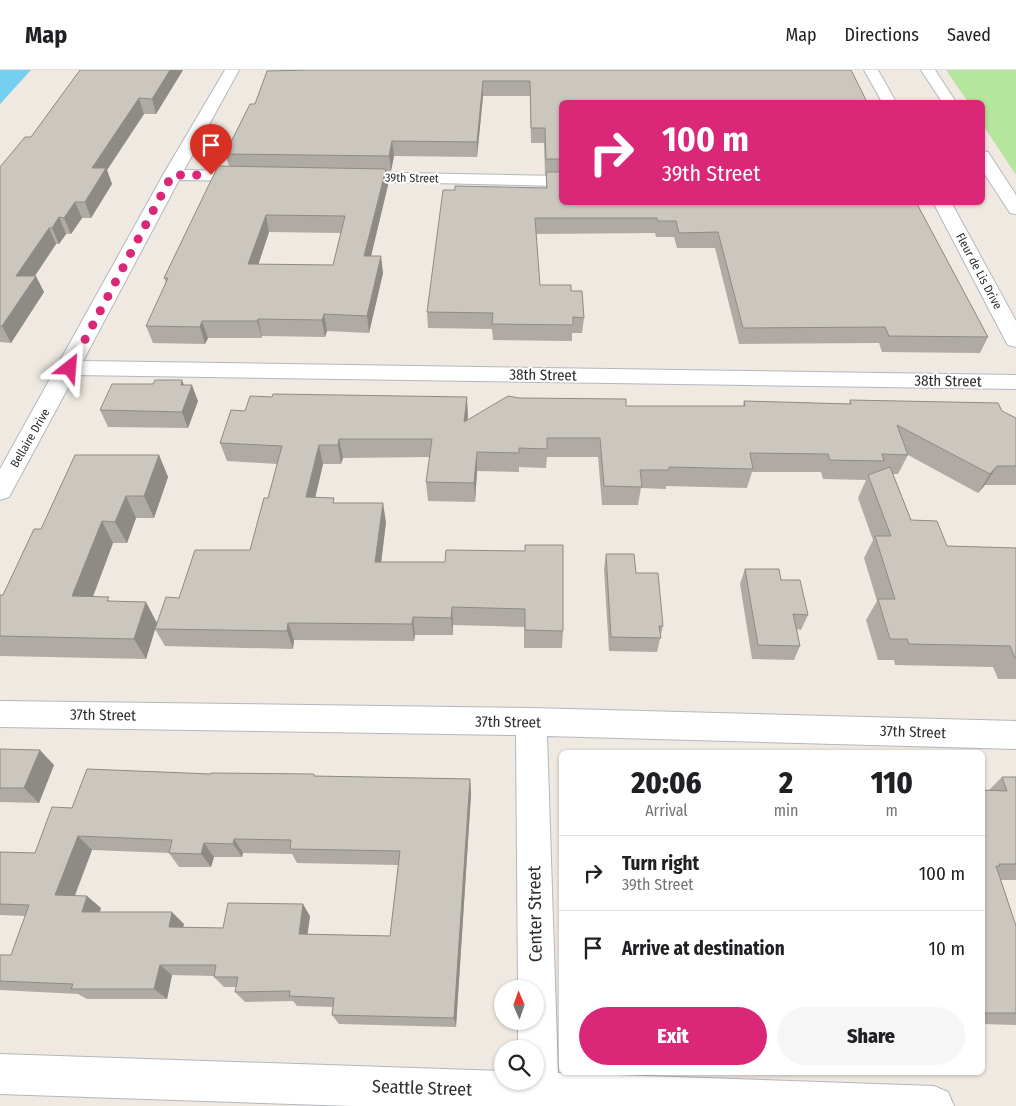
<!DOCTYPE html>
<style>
:root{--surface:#fff;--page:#f6f6f6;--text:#202124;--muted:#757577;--line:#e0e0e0;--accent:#db2777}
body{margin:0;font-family:"Fira Sans Condensed",sans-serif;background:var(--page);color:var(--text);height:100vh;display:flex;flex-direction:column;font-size:19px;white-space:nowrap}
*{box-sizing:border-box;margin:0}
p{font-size:16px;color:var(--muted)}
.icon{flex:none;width:28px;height:28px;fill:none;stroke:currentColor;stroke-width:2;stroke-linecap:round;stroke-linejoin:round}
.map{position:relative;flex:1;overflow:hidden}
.sheet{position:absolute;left:559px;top:680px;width:426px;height:325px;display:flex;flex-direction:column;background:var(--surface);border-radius:8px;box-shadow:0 1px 4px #0004}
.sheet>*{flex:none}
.banner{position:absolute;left:559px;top:30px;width:426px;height:105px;border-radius:8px;box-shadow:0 1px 4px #0004;background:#db2777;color:#fff;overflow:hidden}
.needle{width:32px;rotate:358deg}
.fabs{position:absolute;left:494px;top:910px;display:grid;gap:10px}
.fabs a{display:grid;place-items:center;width:50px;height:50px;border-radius:50%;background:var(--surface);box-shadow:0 1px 4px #0004;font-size:25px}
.pin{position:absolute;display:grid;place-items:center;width:42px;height:42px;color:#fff;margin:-51px -21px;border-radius:50% 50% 50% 0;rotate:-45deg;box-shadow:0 0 5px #0007}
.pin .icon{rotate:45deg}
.me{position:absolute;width:55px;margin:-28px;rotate:28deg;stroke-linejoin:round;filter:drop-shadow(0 0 4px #0008)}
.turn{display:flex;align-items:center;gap:18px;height:105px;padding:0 20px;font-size:22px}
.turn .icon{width:65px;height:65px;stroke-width:2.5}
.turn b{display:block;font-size:35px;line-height:42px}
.eta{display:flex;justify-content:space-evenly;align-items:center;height:85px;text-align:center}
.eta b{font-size:30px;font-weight:800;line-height:35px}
.primary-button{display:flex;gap:10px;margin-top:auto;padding:10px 20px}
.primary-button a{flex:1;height:58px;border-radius:30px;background:var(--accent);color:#fff;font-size:20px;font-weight:800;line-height:58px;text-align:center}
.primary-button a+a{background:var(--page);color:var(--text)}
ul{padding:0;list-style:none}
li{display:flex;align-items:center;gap:15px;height:75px;padding:0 20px;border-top:1px solid var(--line)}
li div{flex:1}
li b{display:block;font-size:19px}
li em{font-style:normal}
header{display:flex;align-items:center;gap:30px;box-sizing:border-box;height:70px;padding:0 25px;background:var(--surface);border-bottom:1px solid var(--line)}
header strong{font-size:24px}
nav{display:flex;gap:28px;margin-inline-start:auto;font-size:18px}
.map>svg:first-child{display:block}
.green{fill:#b6e59e}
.water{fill:#75cff0}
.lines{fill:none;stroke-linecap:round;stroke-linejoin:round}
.minor-casing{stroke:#b4b7c1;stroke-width:2}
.minor{fill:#fff;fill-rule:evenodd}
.wall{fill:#afaba4;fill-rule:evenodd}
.shaded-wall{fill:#8e8b86}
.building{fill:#cbc7bf;stroke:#8e8b86;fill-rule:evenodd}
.route{stroke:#db2777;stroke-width:9;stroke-dasharray:0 16.2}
.labels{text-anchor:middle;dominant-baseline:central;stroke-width:4;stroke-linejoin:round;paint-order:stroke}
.far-street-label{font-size:12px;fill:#2e2e2e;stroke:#fff}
.street-label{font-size:15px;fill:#2e2e2e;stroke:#fff}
.near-street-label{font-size:18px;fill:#2e2e2e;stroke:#fff}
</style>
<header>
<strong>Map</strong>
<nav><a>Map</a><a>Directions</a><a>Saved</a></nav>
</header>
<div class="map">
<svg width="1016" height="1036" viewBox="0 0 1016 1036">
<rect width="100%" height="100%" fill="#efe9e1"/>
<path class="green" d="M 946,0 L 1016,0 L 1016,105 L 983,55 L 982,32 L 968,32 Z"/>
<path class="water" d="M 0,0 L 31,0 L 0,34 Z"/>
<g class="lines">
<g class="minor-casing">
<path id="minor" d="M 225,0 L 239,0 L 184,100 L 252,101 L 258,102 L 261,106 L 258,110 L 252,111 L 179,110 L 83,291 L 1016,305 L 1016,319 L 75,305 L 9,427 L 0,430 L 0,399 L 163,105 Z
M 864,0 L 878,0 L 896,32 L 882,32 Z
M 921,0 L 935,0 L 956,32 L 942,32 Z
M 982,81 L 988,82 L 1016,125 L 1016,144 L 1010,143 L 982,100 Z
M 350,102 L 561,106 L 561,116 L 344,111 L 341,107 L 344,103 Z
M 933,132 L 951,132 L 1016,251 L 1016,277 L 1008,275 L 1005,270 Z
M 0,631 L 531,638 L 1016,651 L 1016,679 L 547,666 L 558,1003 L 934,1016 L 948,1022 L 954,1036 L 353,1036 L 0,1024 L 0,984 L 502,1001 L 502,1011 L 535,1011 L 535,979 L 518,979 L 518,951 L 535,951 L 535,919 L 518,919 L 516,665 L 0,657 Z"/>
</g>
<use href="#minor" class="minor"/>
</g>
<path class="wall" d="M 80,0 L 183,0 L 156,44 L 144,44 L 107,100 L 112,114 L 91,148 L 82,148 L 71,164 L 66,164 L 59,174 L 56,174 L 35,206 L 44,222 L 11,273 L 0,272 L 0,97 L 31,67 Z
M 851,0 L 561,32 L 561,132 L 916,132 L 988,267 L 980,283 L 882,282 L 879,273 L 739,274 L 715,178 L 677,178 L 674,167 L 656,167 L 655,163 L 536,164 L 540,215 L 571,221 L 584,248 L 582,263 L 572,263 L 572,271 L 493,270 L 492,259 L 428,258 L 427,242 L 455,120 L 546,118 L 546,104 L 545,104 L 544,73 L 531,73 L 530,26 L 483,26 L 477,87 L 394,86 L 391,101 L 386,101 L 388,115 L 371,186 L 383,203 L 369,263 L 327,261 L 325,267 L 262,266 L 262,268 L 208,268 L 205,274 L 153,273 L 146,256 L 166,213 L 164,208 L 229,96 L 225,84 L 255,34 L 267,1 ZM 269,162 L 341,163 L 333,195 L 258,194 Z
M 184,315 L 198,331 L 188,358 L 108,357 L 100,340 Z
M 272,327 L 467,327 L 467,350 L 519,328 L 626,336 L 743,336 L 744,331 L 849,334 L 850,330 L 1002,341 L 1016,348 L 1016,415 L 985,415 L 978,423 L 908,385 L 898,404 L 893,404 L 911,450 L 947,476 L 1016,478 L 1016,609 L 998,609 L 993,597 L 895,595 L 894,590 L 878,590 L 866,550 L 877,531 L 864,488 L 873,470 L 858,428 L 866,410 L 823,409 L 821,402 L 752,402 L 747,418 L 666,416 L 666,419 L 641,418 L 638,435 L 602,435 L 598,387 L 547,387 L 546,398 L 519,397 L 519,402 L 477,401 L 475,432 L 428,431 L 426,412 L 430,387 L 343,388 L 341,394 L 323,394 L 315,427 L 335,433 L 386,452 L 381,492 L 445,492 L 563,561 L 562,578 L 524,578 L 524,557 L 453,555 L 453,565 L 415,565 L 414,571 L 294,570 L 293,579 L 165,576 L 155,559 L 146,589 L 0,586 L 0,525 L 3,525 L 159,385 L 168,407 L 154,448 L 136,448 L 127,473 L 113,473 L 93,527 L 111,531 L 157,552 L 179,528 L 250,480 L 268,428 L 277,394 L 227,391 L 220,373 L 245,341 Z
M 606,484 L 636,503 L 663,556 L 657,582 L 609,581 L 604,499 Z
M 745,499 L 781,510 L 808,545 L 801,560 L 797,559 L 800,576 L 794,590 L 752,589 L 740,514 Z
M 0,679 L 54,695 L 39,733 L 0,732 Z
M 211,704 L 470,709 L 471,724 L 456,957 L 339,954 L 332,945 L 333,937 L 297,936 L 293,931 L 245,932 L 235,922 L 236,917 L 224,917 L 214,907 L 214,906 L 172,905 L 167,929 L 87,929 L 78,924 L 0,920 L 0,885 L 11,885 L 25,846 L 0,845 L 0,782 L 35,783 L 72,738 ZM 92,780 L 169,783 L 179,797 L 211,797 L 214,787 L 242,787 L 243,783 L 292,784 L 297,793 L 398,795 L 390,866 L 307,864 L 310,846 L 223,858 L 183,857 L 184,854 L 100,842 L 101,838 L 75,826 Z
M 1002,707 L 1016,707 L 1016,810 L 1001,810 L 1016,856 L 1016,955 L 982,954 L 982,720 L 989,720 Z"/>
<path class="shaded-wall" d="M 170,0 L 183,0 L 156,44 L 152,29 Z
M 483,11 L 483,26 L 477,87 L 477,72 Z
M 139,28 L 144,44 L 107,100 L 112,114 L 91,148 L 85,132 L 92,98 Z
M 392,71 L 394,86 L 391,101 L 389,86 Z
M 386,99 L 388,115 L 367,203 L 364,186 Z
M 75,132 L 82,148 L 71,164 L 64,148 Z
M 266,145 L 269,162 L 253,211 L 248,194 Z
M 59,147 L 66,164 L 59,174 L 52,158 Z
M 49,158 L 56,174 L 24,222 L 16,206 Z
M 381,186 L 383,203 L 369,263 L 367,246 Z
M 36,206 L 44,222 L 11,273 L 2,256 Z
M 324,244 L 327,261 L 325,267 L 322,250 Z
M 258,249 L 262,266 L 262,268 L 257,251 Z
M 202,251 L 208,268 L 205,274 L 200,257 Z
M 182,310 L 188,326 L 192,315 L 198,331 L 188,358 L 182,342 L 181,315 Z
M 467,327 L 468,346 L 465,371 L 464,352 Z
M 339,369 L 343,388 L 341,394 L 338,375 Z
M 319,375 L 323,394 L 311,446 L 306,427 Z
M 477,382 L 477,401 L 475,432 L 474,413 Z
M 159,385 L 168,407 L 154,448 L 144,426 Z
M 997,396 L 985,415 L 978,423 L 990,404 Z
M 126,426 L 136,448 L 127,473 L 115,452 Z
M 383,433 L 386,452 L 379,510 L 375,492 Z
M 102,451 L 113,473 L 85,547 L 72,526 Z
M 146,532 L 157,553 L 146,589 L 134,569 Z
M 452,537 L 453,555 L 453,565 L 451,548 Z
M 413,547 L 415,565 L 414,571 L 412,554 Z
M 288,553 L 294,570 L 293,579 L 287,561 Z
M 40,680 L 54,695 L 39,733 L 24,718 Z
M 470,709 L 471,724 L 456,957 L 454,948 Z
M 78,766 L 92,780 L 70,837 L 55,825 Z
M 234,769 L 243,783 L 242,787 L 233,774 Z
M 204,773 L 214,787 L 211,797 L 201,784 Z
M 87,826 L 101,838 L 96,854 L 82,842 Z
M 303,834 L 310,846 L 306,876 L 299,864 Z
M 172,842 L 184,854 L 180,869 L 169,857 Z
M 160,895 L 172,905 L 167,929 L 154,919 Z"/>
<path class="building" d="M 80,0 L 170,0 L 152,29 L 139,28 L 92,98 L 106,98 L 85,132 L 75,132 L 64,148 L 59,147 L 52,158 L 49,158 L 16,206 L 36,206 L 2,256 L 0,256 L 0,97 L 25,67 L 31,67 Z
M 310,0 L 851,0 L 867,32 L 561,32 L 561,89 L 546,89 L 545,58 L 531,58 L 530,11 L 483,11 L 477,72 L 392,71 L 389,86 L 225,84 L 250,34 L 255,34 L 267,1 Z
M 218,96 L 386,99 L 364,186 L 381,186 L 367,246 L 324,244 L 322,250 L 258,249 L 257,251 L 202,251 L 200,257 L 146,256 L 168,208 L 164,208 ZM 266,145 L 345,146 L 333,195 L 248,194 Z
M 546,102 L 561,102 L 561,132 L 916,132 L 988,267 L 889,266 L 885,257 L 743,258 L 718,162 L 679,163 L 676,151 L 658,151 L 657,148 L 535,148 L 540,215 L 571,215 L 571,221 L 582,221 L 584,248 L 573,247 L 573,255 L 492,254 L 493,243 L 427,242 L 443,120 L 455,120 L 455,116 L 547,118 Z
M 155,310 L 182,310 L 181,315 L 192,315 L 182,342 L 100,340 L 112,314 L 153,314 Z
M 273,324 L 467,327 L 464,352 L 508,326 L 519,328 L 626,329 L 626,336 L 745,336 L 744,331 L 851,334 L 850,330 L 998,333 L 1002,341 L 1016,348 L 1016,396 L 997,396 L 990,404 L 897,355 L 908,385 L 882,384 L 884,391 L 830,390 L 828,384 L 750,383 L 753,399 L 669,397 L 669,400 L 640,400 L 642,417 L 604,416 L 600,368 L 547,368 L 547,379 L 519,378 L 519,383 L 477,382 L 474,413 L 426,412 L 432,369 L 339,369 L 338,375 L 319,375 L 306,427 L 334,428 L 333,433 L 383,433 L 375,492 L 445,492 L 446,480 L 525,481 L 525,475 L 563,475 L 563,561 L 525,560 L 525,539 L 452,537 L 451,548 L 413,547 L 412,554 L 288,553 L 287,561 L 155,559 L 166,527 L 179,528 L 195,480 L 250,480 L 264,428 L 268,428 L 282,376 L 220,373 L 231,340 L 245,341 L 250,326 L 272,327 Z
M 75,385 L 159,385 L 144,426 L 126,426 L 115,452 L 102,451 L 72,526 L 109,527 L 107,531 L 146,532 L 134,569 L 0,566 L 0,525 L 3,525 L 34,459 L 41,459 Z
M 890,397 L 911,450 L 937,451 L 947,476 L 1016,478 L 1016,588 L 1015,588 L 1010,576 L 909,574 L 907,569 L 890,569 L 878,529 L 895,529 L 875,466 L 891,466 L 868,405 Z
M 606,484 L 634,484 L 636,503 L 658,503 L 663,556 L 659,556 L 661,568 L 611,567 Z
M 745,499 L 779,499 L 781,510 L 800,510 L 808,545 L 793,544 L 800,576 L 758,575 Z
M 0,679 L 40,680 L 24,718 L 0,718 Z
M 87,699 L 211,704 L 211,703 L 314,704 L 314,706 L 470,709 L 454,948 L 332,945 L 334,928 L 289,926 L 290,921 L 235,922 L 238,907 L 214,907 L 216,895 L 160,895 L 154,919 L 71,919 L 73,914 L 0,911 L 0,885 L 11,885 L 29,835 L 0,834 L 0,782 L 35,783 L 52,737 L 72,738 ZM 78,766 L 172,770 L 169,783 L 201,784 L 204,773 L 233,774 L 234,769 L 291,770 L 290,779 L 400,781 L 390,866 L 299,864 L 303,834 L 228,833 L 223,858 L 169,857 L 172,842 L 82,842 L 87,826 L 55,825 Z
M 1002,707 L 1016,707 L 1016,794 L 999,794 L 1000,796 L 996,796 L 1016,856 L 1016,943 L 982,943 L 982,720 L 1007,721 Z"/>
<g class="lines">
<path class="route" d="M 70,298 L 172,105 L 211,105"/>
</g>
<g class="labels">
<g class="far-street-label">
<text transform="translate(412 108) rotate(1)">39th Street</text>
<text transform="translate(979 201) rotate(62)">Fleur de Lis Drive</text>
<text transform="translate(30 368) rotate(-60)">Bellaire Drive</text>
</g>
<g class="street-label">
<text transform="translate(543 305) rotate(1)">38th Street</text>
<text transform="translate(948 311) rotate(1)">38th Street</text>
<text transform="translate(103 645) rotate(1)">37th Street</text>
<text transform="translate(508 652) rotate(1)">37th Street</text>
<text transform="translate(913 662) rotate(2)">37th Street</text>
</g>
<g class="near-street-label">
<text transform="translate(535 844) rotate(-91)">Center Street</text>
<text transform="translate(422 1018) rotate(2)">Seattle Street</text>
</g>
</g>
</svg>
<div class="fabs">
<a><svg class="needle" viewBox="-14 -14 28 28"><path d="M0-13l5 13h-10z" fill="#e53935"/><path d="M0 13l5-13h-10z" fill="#757577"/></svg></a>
<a><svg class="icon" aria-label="search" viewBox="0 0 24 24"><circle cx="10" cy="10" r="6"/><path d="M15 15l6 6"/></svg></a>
</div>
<div class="pin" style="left:211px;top:105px;background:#d93025"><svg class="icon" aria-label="arrive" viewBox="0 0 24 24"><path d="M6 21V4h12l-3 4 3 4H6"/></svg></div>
<svg class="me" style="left:70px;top:298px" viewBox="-20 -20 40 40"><path d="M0-17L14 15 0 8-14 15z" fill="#db2777" stroke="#fff" stroke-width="4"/></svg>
<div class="banner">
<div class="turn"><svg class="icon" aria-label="right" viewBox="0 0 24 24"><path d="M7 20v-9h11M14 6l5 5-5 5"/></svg><div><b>100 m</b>39th Street</div></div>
</div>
<section class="sheet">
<div class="eta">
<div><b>20:06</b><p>Arrival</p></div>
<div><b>2</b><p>min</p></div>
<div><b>110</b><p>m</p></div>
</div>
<ul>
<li><svg class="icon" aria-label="right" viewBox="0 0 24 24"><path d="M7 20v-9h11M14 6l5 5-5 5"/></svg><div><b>Turn right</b><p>39th Street</p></div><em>100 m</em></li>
<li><svg class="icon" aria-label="arrive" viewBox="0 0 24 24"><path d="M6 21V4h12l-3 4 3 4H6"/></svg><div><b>Arrive at destination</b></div><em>10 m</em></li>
</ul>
<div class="primary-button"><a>Exit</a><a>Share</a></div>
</section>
</div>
